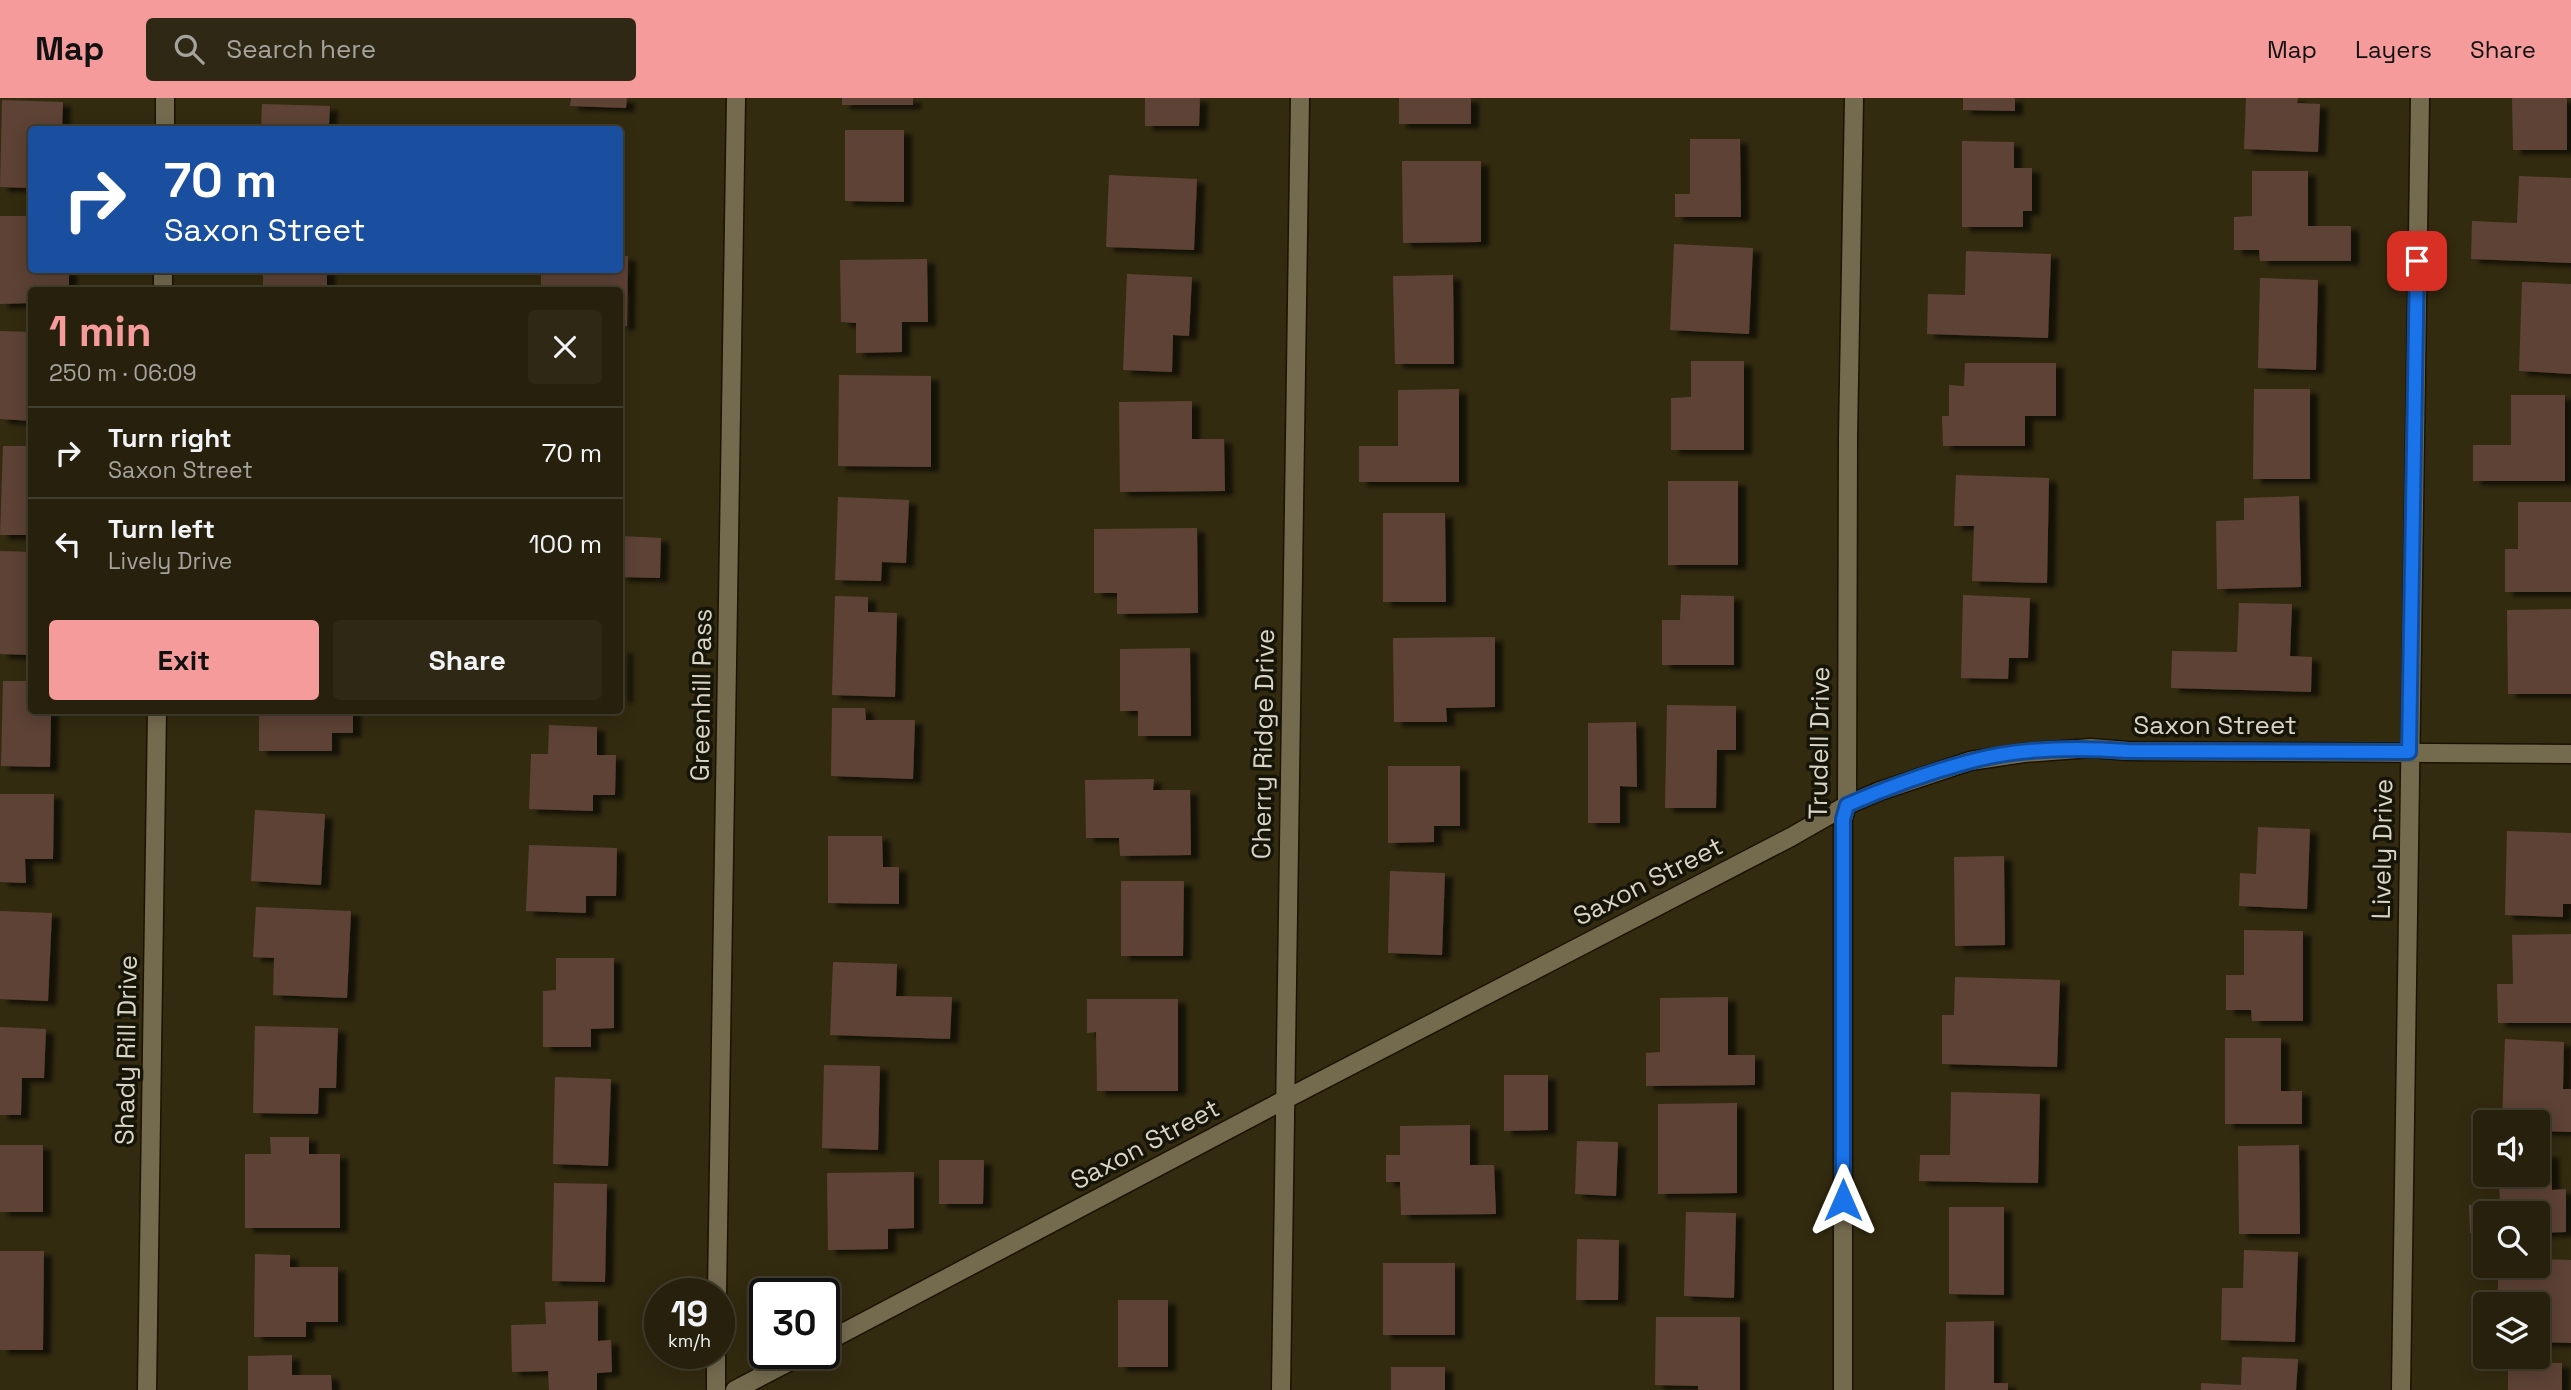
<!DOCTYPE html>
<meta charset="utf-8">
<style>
:root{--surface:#26200c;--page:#2e2815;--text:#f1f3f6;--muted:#a4a39d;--line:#423e2d;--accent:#f59b9b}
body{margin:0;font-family:"Space Grotesk",sans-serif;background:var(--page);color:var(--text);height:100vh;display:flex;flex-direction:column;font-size:26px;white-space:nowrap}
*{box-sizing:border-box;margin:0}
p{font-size:23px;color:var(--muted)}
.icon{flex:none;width:38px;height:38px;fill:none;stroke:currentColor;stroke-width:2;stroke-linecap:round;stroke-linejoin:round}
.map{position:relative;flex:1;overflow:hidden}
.details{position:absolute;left:28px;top:189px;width:595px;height:427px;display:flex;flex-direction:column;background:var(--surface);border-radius:7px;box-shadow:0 4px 18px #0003,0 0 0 2px var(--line)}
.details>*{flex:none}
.hud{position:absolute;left:28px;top:28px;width:595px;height:147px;border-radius:7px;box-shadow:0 4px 18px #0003,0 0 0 2px var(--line);background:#1a4fa0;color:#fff;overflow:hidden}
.buttons{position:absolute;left:2473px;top:1012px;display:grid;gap:14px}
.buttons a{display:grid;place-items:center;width:77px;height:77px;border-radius:7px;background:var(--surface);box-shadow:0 4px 18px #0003,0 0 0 2px var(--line);font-size:35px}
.speed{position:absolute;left:644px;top:1180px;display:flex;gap:14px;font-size:35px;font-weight:700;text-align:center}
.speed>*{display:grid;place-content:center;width:91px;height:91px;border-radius:50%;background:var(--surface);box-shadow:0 4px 18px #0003,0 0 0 2px var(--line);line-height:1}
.speed small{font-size:18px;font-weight:400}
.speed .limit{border:4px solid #111;border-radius:10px;background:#fff;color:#111}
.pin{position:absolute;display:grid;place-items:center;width:60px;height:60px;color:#fff;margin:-30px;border-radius:14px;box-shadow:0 4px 10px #0006}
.me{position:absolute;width:77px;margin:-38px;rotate:0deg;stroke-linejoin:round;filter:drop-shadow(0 0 5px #0008)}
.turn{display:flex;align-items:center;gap:24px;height:147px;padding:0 21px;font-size:32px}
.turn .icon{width:91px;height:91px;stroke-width:2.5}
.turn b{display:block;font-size:49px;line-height:60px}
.round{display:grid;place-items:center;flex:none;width:74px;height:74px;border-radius:7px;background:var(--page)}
.headline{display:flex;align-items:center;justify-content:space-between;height:119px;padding:0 21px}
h1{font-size:42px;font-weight:700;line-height:52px;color:var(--accent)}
.button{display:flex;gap:14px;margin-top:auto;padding:14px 21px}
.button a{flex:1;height:80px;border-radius:7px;background:var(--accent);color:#111;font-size:28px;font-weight:700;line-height:80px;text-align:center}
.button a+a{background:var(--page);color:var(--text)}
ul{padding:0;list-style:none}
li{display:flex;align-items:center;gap:21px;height:91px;padding:0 21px;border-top:2px solid var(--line)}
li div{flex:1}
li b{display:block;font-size:26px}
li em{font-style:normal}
header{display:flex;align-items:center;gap:42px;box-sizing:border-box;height:98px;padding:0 35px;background:var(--accent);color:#111}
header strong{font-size:33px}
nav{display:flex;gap:38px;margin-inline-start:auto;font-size:24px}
.search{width:490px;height:63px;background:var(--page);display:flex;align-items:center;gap:18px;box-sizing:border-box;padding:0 24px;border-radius:7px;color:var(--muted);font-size:26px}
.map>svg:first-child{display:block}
.building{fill:#5d4335;filter:url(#shadow)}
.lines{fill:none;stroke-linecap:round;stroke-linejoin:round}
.minor-casing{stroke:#1b1300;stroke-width:21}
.minor{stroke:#746b4f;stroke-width:18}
.route-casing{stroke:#114b97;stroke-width:18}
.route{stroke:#1a73e8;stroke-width:12}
.labels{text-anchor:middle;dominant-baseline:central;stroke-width:7;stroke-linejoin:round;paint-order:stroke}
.street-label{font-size:26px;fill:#d9d4c5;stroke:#171408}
</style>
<header>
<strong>Map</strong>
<div class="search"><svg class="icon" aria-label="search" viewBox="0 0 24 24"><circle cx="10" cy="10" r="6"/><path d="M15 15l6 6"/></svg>Search here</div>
<nav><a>Map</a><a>Layers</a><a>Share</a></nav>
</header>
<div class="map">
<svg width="2571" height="1292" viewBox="0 0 2571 1292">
<defs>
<filter id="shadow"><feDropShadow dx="8" dy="4.5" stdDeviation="2" flood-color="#0009"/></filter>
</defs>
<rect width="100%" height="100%" fill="#332b10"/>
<path class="building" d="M 571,0 L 627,0 L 626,10 L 570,8 Z
M 842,0 L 913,0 L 913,7 L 842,7 Z
M 1145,0 L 1200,0 L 1199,28 L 1145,28 Z
M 1399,0 L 1471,0 L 1471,26 L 1399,26 Z
M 1963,0 L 2015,0 L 2015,13 L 1963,12 Z
M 2246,0 L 2298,0 L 2297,5 L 2320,6 L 2318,54 L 2244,51 Z
M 2512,0 L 2567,0 L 2567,52 L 2513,52 Z
M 2,2 L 63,4 L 62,32 L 32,32 L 32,90 L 0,89 Z
M 262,6 L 330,8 L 329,26 L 358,27 L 358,32 L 261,32 Z
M 845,32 L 904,32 L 904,104 L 845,103 Z
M 1690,41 L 1740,41 L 1741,119 L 1675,119 L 1675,96 L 1690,96 Z
M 1962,43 L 2014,44 L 2014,70 L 2032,70 L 2032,113 L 2023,113 L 2023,129 L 1962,129 Z
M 1402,63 L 1481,63 L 1481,144 L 1403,145 Z
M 2252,73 L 2308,73 L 2308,128 L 2351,128 L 2351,163 L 2260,163 L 2259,152 L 2234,152 L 2234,119 L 2252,118 Z
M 1109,77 L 1197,81 L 1194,152 L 1106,149 Z
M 2519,78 L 2571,80 L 2571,165 L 2471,161 L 2472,123 L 2517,125 Z
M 0,118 L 32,118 L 32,172 L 69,172 L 69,192 L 32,192 L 32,205 L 0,206 Z
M 1674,146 L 1753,150 L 1749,236 L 1670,232 Z
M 1966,153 L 2051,156 L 2048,240 L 1927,236 L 1928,196 L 1965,197 Z
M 620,158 L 628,158 L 627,228 L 620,228 L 620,192 L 541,192 L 541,172 L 620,172 Z
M 927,161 L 928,224 L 902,224 L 902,254 L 856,255 L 856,225 L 841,224 L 840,162 Z
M 263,172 L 327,172 L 327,192 L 263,192 Z
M 1127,176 L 1192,179 L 1189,238 L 1173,237 L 1172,274 L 1123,272 Z
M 1453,177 L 1454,266 L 1395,266 L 1393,178 Z
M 2260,180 L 2318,182 L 2316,272 L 2258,270 Z
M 2522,184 L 2571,186 L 2571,276 L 2519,273 Z
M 0,233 L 32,234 L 32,323 L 0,321 Z
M 1691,263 L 1744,263 L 1744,352 L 1671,352 L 1671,300 L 1691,299 Z
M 1965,265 L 2056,265 L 2056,318 L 2025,318 L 2025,348 L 1943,348 L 1942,318 L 1949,318 L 1949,287 L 1964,288 Z
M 839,277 L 931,278 L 931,369 L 838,368 Z
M 1459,291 L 1459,384 L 1359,384 L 1359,348 L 1398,348 L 1398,292 Z
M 2254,291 L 2310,291 L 2310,381 L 2253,381 Z
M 2511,297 L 2565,297 L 2565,383 L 2473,383 L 2473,347 L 2511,347 Z
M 1192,303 L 1192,341 L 1224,341 L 1225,393 L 1120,394 L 1119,304 Z
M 3,348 L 32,348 L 32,419 L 29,419 L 29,437 L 0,437 Z
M 1956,377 L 2049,380 L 2047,485 L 1972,483 L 1974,428 L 1954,428 Z
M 1668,383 L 1738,383 L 1738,467 L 1668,467 Z
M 2299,398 L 2301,489 L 2217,491 L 2216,423 L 2244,422 L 2244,400 Z
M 838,399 L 909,402 L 906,465 L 882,464 L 881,483 L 835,482 Z
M 2518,404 L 2571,404 L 2571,494 L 2505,494 L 2505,451 L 2518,451 Z
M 1383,415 L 1445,415 L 1446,504 L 1383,504 Z
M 1197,430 L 1198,515 L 1117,516 L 1117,495 L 1094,495 L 1094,431 Z
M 620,438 L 661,440 L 660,480 L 620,479 Z
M 0,453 L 32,454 L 32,557 L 0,556 Z
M 1681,497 L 1734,498 L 1734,567 L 1662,567 L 1662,522 L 1680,522 Z
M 1963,497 L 2030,500 L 2028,560 L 2009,560 L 2008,581 L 1961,580 Z
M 835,498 L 868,499 L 868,514 L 897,515 L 895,599 L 832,597 Z
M 2239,505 L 2292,506 L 2290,558 L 2312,559 L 2311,594 L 2171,590 L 2172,553 L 2237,554 Z
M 2571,511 L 2571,596 L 2508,596 L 2507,512 Z
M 1495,539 L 1495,609 L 1446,610 L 1447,624 L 1394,624 L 1393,540 Z
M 1190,550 L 1191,638 L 1138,638 L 1138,613 L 1120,613 L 1120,551 Z
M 620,551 L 625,551 L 625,601 L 620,601 Z
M 3,583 L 32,583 L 32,612 L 51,612 L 50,669 L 1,668 Z
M 1667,607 L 1736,608 L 1736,652 L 1717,652 L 1716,710 L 1665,710 Z
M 832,610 L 865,610 L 866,622 L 915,622 L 913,681 L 831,678 Z
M 259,612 L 353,612 L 353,635 L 332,635 L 332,653 L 259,653 Z
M 1636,624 L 1637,689 L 1620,688 L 1620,725 L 1588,725 L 1588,625 Z
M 549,627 L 597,629 L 597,657 L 616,657 L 615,697 L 593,697 L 593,713 L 529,711 L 531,656 L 548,656 Z
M 1388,668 L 1460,668 L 1460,728 L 1434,728 L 1434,744 L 1388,745 Z
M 1154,681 L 1153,692 L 1190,692 L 1191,757 L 1120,758 L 1119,740 L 1086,740 L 1085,682 Z
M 0,696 L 54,696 L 53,761 L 25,761 L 26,785 L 0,784 Z
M 255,712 L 325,716 L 321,787 L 251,783 Z
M 2258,729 L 2310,731 L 2307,811 L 2239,808 L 2240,775 L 2256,776 Z
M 2507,733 L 2571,735 L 2571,806 L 2563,806 L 2563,819 L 2505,817 Z
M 828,738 L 882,738 L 883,769 L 899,769 L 899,806 L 828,805 Z
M 529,747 L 617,750 L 616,798 L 586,798 L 586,815 L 526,813 Z
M 2004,758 L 2005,847 L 1955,848 L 1954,759 Z
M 1390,773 L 1445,775 L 1442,857 L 1388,855 Z
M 1121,783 L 1184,783 L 1183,858 L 1121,858 Z
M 256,809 L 351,813 L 347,900 L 273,897 L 274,860 L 253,859 Z
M 0,813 L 52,815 L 48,903 L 0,901 Z
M 2244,832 L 2303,833 L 2303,923 L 2252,923 L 2251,912 L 2226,912 L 2226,877 L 2244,877 Z
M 2571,836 L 2571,925 L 2498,925 L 2497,886 L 2513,886 L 2512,837 Z
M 556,860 L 614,860 L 614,930 L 591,931 L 591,949 L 543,949 L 543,893 L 556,892 Z
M 833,864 L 897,866 L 896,898 L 952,899 L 950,941 L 830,937 Z
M 1955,879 L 2060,882 L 2057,969 L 1942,966 L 1942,917 L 1954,917 Z
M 1728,899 L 1728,957 L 1755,957 L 1755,987 L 1646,988 L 1646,955 L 1660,954 L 1660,900 Z
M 1087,901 L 1178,901 L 1178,993 L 1097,993 L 1096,934 L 1087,935 Z
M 255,928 L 338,930 L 336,990 L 319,990 L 318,1016 L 253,1015 Z
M 0,929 L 46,931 L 44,980 L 22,980 L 21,1017 L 0,1017 Z
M 2225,940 L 2281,940 L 2281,993 L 2302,993 L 2302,1026 L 2225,1026 Z
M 2505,941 L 2564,944 L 2563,991 L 2571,991 L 2571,1034 L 2538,1033 L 2538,1024 L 2502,1024 Z
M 824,967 L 880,968 L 878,1052 L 822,1050 Z
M 1504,977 L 1548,977 L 1548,1032 L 1504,1033 Z
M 555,979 L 611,981 L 608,1068 L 553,1066 Z
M 1951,994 L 2040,996 L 2038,1085 L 1919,1083 L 1920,1057 L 1950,1057 Z
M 1737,1005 L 1737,1095 L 1658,1096 L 1658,1006 Z
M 1470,1027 L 1470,1067 L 1494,1067 L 1496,1116 L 1401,1117 L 1400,1084 L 1386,1084 L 1386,1057 L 1400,1057 L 1400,1028 Z
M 270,1039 L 309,1039 L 309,1056 L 340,1056 L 340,1130 L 245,1130 L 245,1056 L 271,1056 Z
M 1577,1043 L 1618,1044 L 1616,1098 L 1575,1096 Z
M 0,1047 L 43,1047 L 43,1114 L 0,1114 Z
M 2299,1047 L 2300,1136 L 2239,1136 L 2238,1048 Z
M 2538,1055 L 2551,1055 L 2552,1092 L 2566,1091 L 2566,1134 L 2538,1135 L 2538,1115 L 2485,1115 L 2485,1135 L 2470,1135 L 2469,1107 L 2500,1107 L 2499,1076 L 2538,1076 Z
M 939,1062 L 984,1062 L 983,1106 L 939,1106 Z
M 914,1074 L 914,1130 L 888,1131 L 888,1151 L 828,1152 L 827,1075 Z
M 554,1085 L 607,1086 L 605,1184 L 552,1183 Z
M 1949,1109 L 2004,1109 L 2004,1197 L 1949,1196 Z
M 1686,1114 L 1736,1115 L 1734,1200 L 1684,1198 Z
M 1577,1141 L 1619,1142 L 1618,1202 L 1576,1202 Z
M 2244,1152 L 2298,1154 L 2295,1244 L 2221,1242 L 2222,1190 L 2243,1190 Z
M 0,1153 L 44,1153 L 43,1252 L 0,1252 Z
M 255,1156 L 290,1157 L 290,1169 L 338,1169 L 338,1224 L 306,1224 L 306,1239 L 254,1239 Z
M 2538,1161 L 2571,1162 L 2571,1245 L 2538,1244 L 2538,1206 L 2498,1206 L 2498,1167 L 2538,1167 Z
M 1383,1165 L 1455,1165 L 1455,1237 L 1383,1237 Z
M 1118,1202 L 1168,1202 L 1168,1269 L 1118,1269 Z
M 598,1203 L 598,1243 L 611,1242 L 612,1274 L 597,1275 L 597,1292 L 549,1292 L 548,1273 L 512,1274 L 511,1227 L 546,1226 L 545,1204 Z
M 1656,1219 L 1740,1219 L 1740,1292 L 1698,1292 L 1698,1288 L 1655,1287 Z
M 1994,1223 L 1994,1285 L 2008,1285 L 2008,1292 L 1945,1292 L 1946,1224 Z
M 292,1257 L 292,1277 L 331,1277 L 332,1292 L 248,1292 L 248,1258 Z
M 2242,1259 L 2298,1261 L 2296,1292 L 2201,1292 L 2201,1285 L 2241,1287 Z
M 2508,1265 L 2562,1265 L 2562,1292 L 2508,1292 Z
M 1391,1269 L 1445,1269 L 1445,1292 L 1391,1292 Z"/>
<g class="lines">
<g class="minor-casing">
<path id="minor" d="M 165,32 L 165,0
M 163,192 L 163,172
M 717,1195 L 736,0
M 824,1245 L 1284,1002 L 1791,739 L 1847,707 L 1880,693 L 1970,663 L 2024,655 L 2091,650 L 2128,653 L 2571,656
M 147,1292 L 157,612
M 716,1292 L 716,1255
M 735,1292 L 806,1255
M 1281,1292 L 1300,0
M 1843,1292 L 1843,721 L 1847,707 L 1848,339 L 1854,0
M 2401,1292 L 2420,0"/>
</g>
<use href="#minor" class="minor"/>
</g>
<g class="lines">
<g class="route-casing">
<path id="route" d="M 1843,1102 L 1843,721 L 1847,707 C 1886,690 1927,675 1968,664 C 2018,650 2076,649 2128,653 L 2409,654 L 2417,163"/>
</g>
<use href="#route" class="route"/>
</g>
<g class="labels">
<g class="street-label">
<text transform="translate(701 597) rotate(-89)">Greenhill Pass</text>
<text x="2215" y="627">Saxon Street</text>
<text transform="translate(1819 645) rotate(-89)">Trudell Drive</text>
<text transform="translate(1263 646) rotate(-89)">Cherry Ridge Drive</text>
<text transform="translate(2382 751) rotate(-89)">Lively Drive</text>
<text transform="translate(1648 783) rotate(-27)">Saxon Street</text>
<text transform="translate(126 952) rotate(-89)">Shady Rill Drive</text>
<text transform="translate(1145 1046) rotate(-28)">Saxon Street</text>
</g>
</g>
</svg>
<div class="buttons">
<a><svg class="icon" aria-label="sound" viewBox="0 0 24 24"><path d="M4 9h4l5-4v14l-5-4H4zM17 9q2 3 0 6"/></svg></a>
<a><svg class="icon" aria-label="search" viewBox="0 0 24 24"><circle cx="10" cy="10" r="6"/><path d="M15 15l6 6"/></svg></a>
<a><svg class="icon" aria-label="layers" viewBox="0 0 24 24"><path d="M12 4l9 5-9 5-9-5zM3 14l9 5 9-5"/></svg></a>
</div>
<div class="speed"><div>19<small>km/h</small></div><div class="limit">30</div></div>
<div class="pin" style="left:2417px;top:163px;background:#d93025"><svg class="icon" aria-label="arrive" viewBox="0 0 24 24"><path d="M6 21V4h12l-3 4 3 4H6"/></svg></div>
<svg class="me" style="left:1843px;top:1102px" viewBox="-20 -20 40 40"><path d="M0-17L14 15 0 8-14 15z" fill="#1a73e8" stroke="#fff" stroke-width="4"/></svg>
<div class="hud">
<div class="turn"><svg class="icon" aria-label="right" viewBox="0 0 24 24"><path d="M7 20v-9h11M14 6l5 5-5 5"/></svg><div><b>70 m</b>Saxon Street</div></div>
</div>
<section class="details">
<div class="headline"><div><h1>1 min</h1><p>250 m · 06:09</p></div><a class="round"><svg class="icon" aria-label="close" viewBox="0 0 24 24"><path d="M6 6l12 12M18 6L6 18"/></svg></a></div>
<ul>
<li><svg class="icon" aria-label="right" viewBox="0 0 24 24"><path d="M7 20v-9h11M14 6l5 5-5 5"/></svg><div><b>Turn right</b><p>Saxon Street</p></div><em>70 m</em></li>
<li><svg class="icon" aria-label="left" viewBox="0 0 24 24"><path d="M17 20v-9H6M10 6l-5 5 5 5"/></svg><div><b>Turn left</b><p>Lively Drive</p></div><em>100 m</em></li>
</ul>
<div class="button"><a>Exit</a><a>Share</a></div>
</section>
</div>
